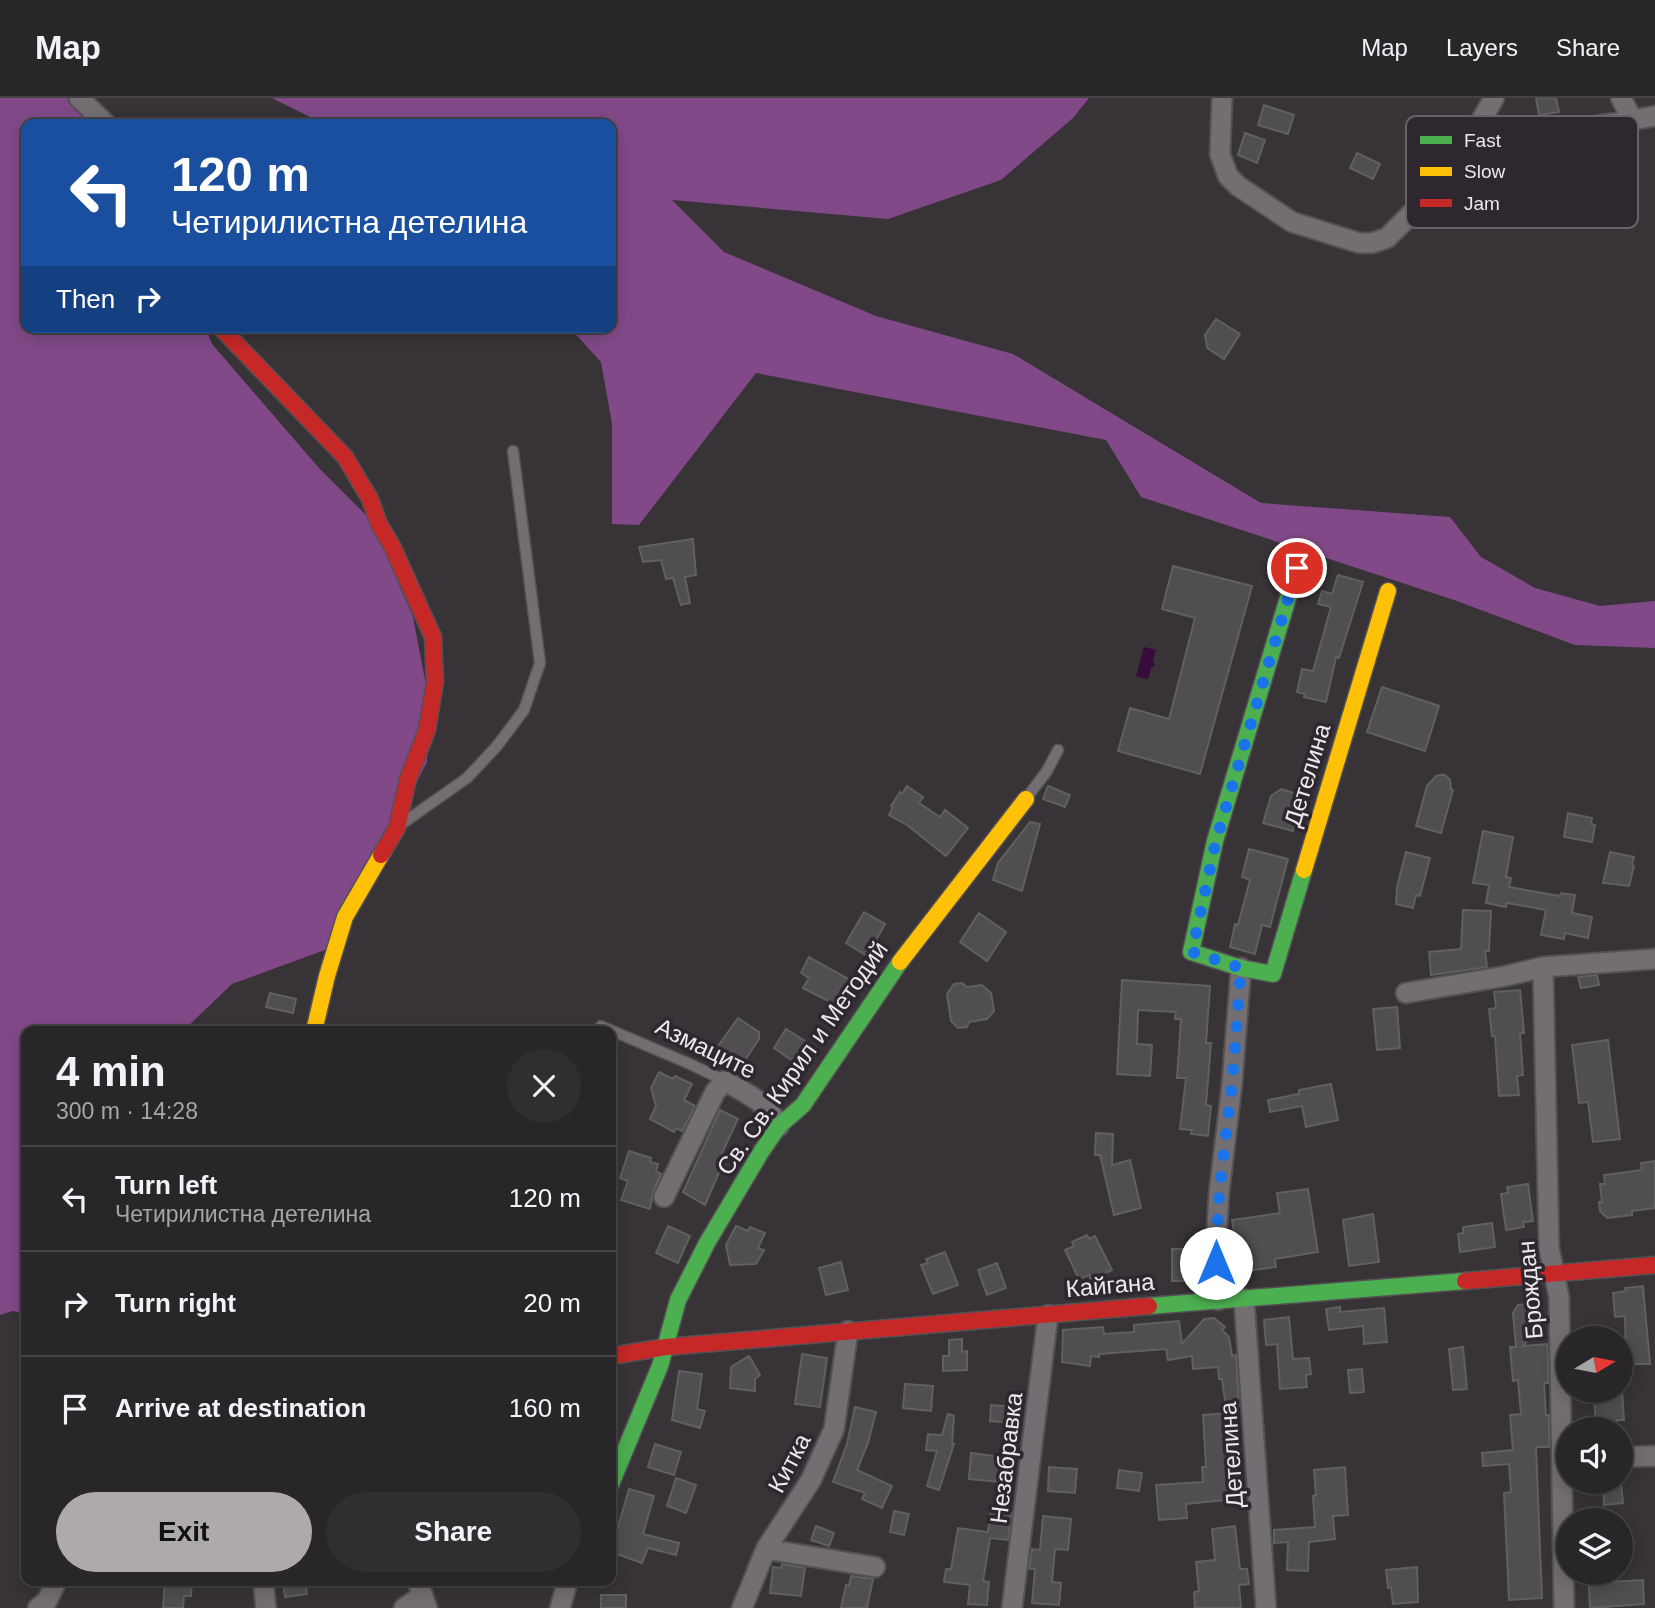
<!DOCTYPE html>
<meta charset="utf-8">
<style>
:root{--surface:#292629;--page:#312e31;--text:#f1f3f6;--muted:#a5a5a8;--line:#454346;--accent:#ada9ad}
body{margin:0;font-family:Helvetica,sans-serif;background:var(--page);color:var(--text);height:100vh;display:flex;flex-direction:column;font-size:26px;white-space:nowrap}
*{box-sizing:border-box;margin:0}
p{font-size:23px;color:var(--muted)}
.icon{flex:none;width:38px;height:38px;fill:none;stroke:currentColor;stroke-width:2;stroke-linecap:round;stroke-linejoin:round}
.map{position:relative;flex:1;overflow:hidden}
.sheet{position:absolute;left:21px;top:928px;width:595px;height:560px;display:flex;flex-direction:column;background:var(--surface);border-radius:14px;box-shadow:0 4px 18px #0003,0 0 0 2px var(--line)}
.sheet>*{flex:none}
.guide{position:absolute;left:21px;top:21px;width:595px;height:214px;border-radius:14px;box-shadow:0 4px 18px #0003,0 0 0 2px var(--line);background:#1a4fa0;color:#fff;overflow:hidden}
.needle{width:46px;rotate:80deg}
.controls{position:absolute;left:1556px;top:1228px;display:grid;gap:14px}
.controls a{display:grid;place-items:center;width:77px;height:77px;border-radius:50%;background:var(--surface);box-shadow:0 4px 18px #0003,0 0 0 2px var(--line);font-size:35px}
.pin{position:absolute;display:grid;place-items:center;width:60px;height:60px;color:#fff;margin:-30px;border:4px solid #fff;border-radius:50%;box-shadow:0 2px 7px #0007}
.me{position:absolute;width:77px;margin:-38px;rotate:0deg;stroke-linejoin:round;filter:drop-shadow(0 0 5px #0008)}
.turn{display:flex;align-items:center;gap:24px;height:147px;padding:0 35px;font-size:32px}
.turn .icon{width:91px;height:91px;stroke-width:2.5}
.turn b{display:block;font-size:49px;line-height:60px}
.then{display:flex;align-items:center;height:66px;padding:0 35px;background:#0003;gap:14px;font-size:26px}
.round{display:grid;place-items:center;flex:none;width:74px;height:74px;border-radius:37px;background:var(--page)}
.summary{display:flex;align-items:center;justify-content:space-between;height:119px;padding:0 35px}
h1{font-size:42px;font-weight:600;line-height:52px}
.action{display:flex;gap:14px;margin-top:auto;padding:14px 35px}
.action a{flex:1;height:80px;border-radius:42px;background:var(--accent);color:#111;font-size:28px;font-weight:600;line-height:80px;text-align:center}
.action a+a{background:var(--page);color:var(--text)}
ul{padding:0;list-style:none}
li{display:flex;align-items:center;gap:21px;height:105px;padding:0 35px;border-top:2px solid var(--line)}
li div{flex:1}
li b{display:block;font-size:26px}
li em{font-style:normal}
header{display:flex;align-items:center;gap:42px;box-sizing:border-box;height:98px;padding:0 35px;background:var(--surface);border-bottom:2px solid var(--line)}
header strong{font-size:33px}
nav{display:flex;gap:38px;margin-inline-start:auto;font-size:24px}
.map>svg:first-child{display:block}
.forest{fill:#814988}
.water{fill:#370c3d}
.building{fill:#504e50;stroke:#606060;stroke-width:2}
.lines{fill:none;stroke-linecap:round;stroke-linejoin:round}
.lane-casing{stroke:#545154;stroke-width:13}
.street-casing{stroke:#545154;stroke-width:23}
.fast-casing{stroke:#545154;stroke-width:19}
.slow-casing{stroke:#545154;stroke-width:19}
.jam-casing{stroke:#545154;stroke-width:19}
.lane{stroke:#726e72;stroke-width:10}
.street{stroke:#726e72;stroke-width:19}
.fast{stroke:#4caf50;stroke-width:16}
.slow{stroke:#ffc107;stroke-width:16}
.jam{stroke:#c62828;stroke-width:16}
.route{stroke:#1a73e8;stroke-width:12;stroke-dasharray:0 21.6}
.labels{text-anchor:middle;dominant-baseline:central;stroke-width:7;stroke-linejoin:round;paint-order:stroke}
.street-label{font-size:24px;fill:#ede8ed;stroke:#2e272f}
.key{fill:#2e272f;stroke:#676168;stroke-width:2}
.key-label{font-size:19px;fill:#ede8ed}
</style>
<header>
<strong>Map</strong>
<nav><a>Map</a><a>Layers</a><a>Share</a></nav>
</header>
<div class="map">
<svg width="1655" height="1510" viewBox="0 0 1655 1510">
<rect width="100%" height="100%" fill="#373337"/>
<path class="forest" d="M 0,0 L 71,0 L 92,26 L 26,26 L 26,229 L 205,229 L 212,246 L 319,370 L 371,422 L 413,519 L 428,598 L 427,664 L 333,849 L 232,886 L 183,933 L 26,933 L 26,1216 L 13,1213 L 0,1217 Z
M 272,0 L 1089,0 L 1073,20 L 1001,82 L 888,121 L 672,102 L 724,154 L 876,218 L 1013,256 L 1261,405 L 1450,419 L 1481,459 L 1535,490 L 1600,508 L 1655,503 L 1655,550 L 1575,547 L 1454,502 L 1141,399 L 1106,342 L 756,275 L 639,427 L 612,426 L 612,326 L 601,264 L 569,229 L 611,229 L 611,26 L 324,26 Z"/>
<path class="water" d="M 1144,549 L 1156,552 L 1153,563 L 1155,567 L 1151,571 L 1148,581 L 1136,578 Z"/>
<path class="building" d="M 1536,0 L 1556,0 L 1559,14 L 1539,17 Z
M 1264,7 L 1294,17 L 1288,36 L 1258,27 Z
M 1245,35 L 1265,42 L 1257,65 L 1238,57 Z
M 1357,55 L 1380,66 L 1373,81 L 1350,70 Z
M 1216,221 L 1240,236 L 1224,261 L 1207,250 L 1205,237 Z
M 693,441 L 696,477 L 685,479 L 690,505 L 681,507 L 673,480 L 666,481 L 661,462 L 643,464 L 639,449 Z
M 1173,468 L 1252,488 L 1200,676 L 1118,653 L 1130,610 L 1169,621 L 1195,520 L 1162,511 Z
M 1338,477 L 1363,484 L 1339,560 L 1336,559 L 1326,604 L 1304,599 L 1305,596 L 1297,594 L 1302,571 L 1313,573 L 1331,509 L 1318,506 L 1322,493 L 1332,496 Z
M 1382,589 L 1439,608 L 1425,653 L 1367,634 Z
M 1440,677 L 1445,677 L 1450,682 L 1451,691 L 1453,692 L 1441,735 L 1416,728 L 1427,688 L 1436,678 Z
M 907,688 L 923,699 L 919,705 L 940,719 L 945,712 L 968,730 L 946,758 L 907,727 L 889,717 L 893,709 L 891,708 L 900,694 L 902,696 Z
M 1048,688 L 1070,697 L 1065,709 L 1043,701 Z
M 1281,691 L 1303,698 L 1293,733 L 1263,725 L 1271,698 Z
M 1568,715 L 1592,720 L 1591,726 L 1595,727 L 1592,744 L 1564,739 Z
M 1030,724 L 1040,726 L 1022,793 L 993,782 L 998,765 Z
M 1483,733 L 1513,739 L 1506,779 L 1511,780 L 1509,789 L 1560,798 L 1561,795 L 1575,797 L 1572,815 L 1592,819 L 1588,840 L 1565,835 L 1564,841 L 1541,837 L 1546,812 L 1507,805 L 1506,809 L 1486,805 L 1489,787 L 1473,785 Z
M 1249,751 L 1288,761 L 1270,829 L 1262,827 L 1255,856 L 1230,849 L 1235,826 L 1238,827 L 1250,782 L 1242,779 Z
M 1406,754 L 1430,760 L 1420,798 L 1416,797 L 1413,810 L 1396,806 L 1397,789 Z
M 1610,754 L 1634,759 L 1632,767 L 1634,768 L 1629,788 L 1603,785 Z
M 1463,812 L 1491,813 L 1489,853 L 1485,853 L 1487,869 L 1431,877 L 1429,854 L 1461,851 Z
M 864,814 L 885,826 L 867,858 L 846,845 Z
M 979,815 L 1006,834 L 987,863 L 960,844 Z
M 809,859 L 850,882 L 836,907 L 803,890 L 809,880 L 801,875 Z
M 1597,877 L 1599,887 L 1581,890 L 1578,879 Z
M 1122,882 L 1210,888 L 1206,945 L 1211,945 L 1206,1007 L 1211,1008 L 1208,1038 L 1191,1036 L 1192,1032 L 1180,1031 L 1186,980 L 1177,980 L 1181,921 L 1175,921 L 1176,914 L 1138,912 L 1137,946 L 1152,947 L 1150,978 L 1117,976 Z
M 962,885 L 967,889 L 982,887 L 991,895 L 994,913 L 987,921 L 969,924 L 967,929 L 958,930 L 951,923 L 947,896 L 954,886 Z
M 1520,892 L 1524,935 L 1520,935 L 1523,977 L 1517,978 L 1519,997 L 1499,998 L 1495,938 L 1492,938 L 1489,911 L 1496,910 L 1494,894 Z
M 270,895 L 296,901 L 293,915 L 266,909 Z
M 1397,909 L 1400,950 L 1377,952 L 1373,911 Z
M 738,920 L 759,934 L 759,941 L 743,965 L 738,961 L 730,963 L 725,953 L 718,948 Z
M 786,931 L 810,946 L 797,966 L 774,950 Z
M 1608,942 L 1620,1041 L 1593,1044 L 1588,1004 L 1579,1005 L 1572,947 Z
M 659,974 L 673,981 L 675,978 L 692,986 L 684,1002 L 695,1008 L 682,1033 L 676,1030 L 674,1034 L 650,1021 L 656,1008 L 651,990 Z
M 1331,986 L 1338,1022 L 1306,1029 L 1302,1008 L 1270,1014 L 1268,1002 L 1299,996 L 1299,992 Z
M 720,1012 L 738,1021 L 716,1068 L 721,1070 L 705,1107 L 683,1094 Z
M 1096,1035 L 1113,1036 L 1112,1067 L 1130,1062 L 1141,1110 L 1114,1117 L 1100,1057 L 1095,1057 Z
M 629,1053 L 651,1060 L 650,1064 L 658,1066 L 656,1073 L 661,1076 L 653,1094 L 650,1111 L 621,1102 L 628,1083 L 620,1080 Z
M 1655,1063 L 1655,1110 L 1632,1113 L 1632,1117 L 1607,1120 L 1600,1113 L 1599,1104 L 1602,1104 L 1600,1086 L 1605,1086 L 1604,1077 L 1642,1072 L 1641,1065 Z
M 1528,1086 L 1533,1123 L 1523,1124 L 1524,1129 L 1506,1132 L 1501,1096 L 1508,1095 L 1507,1089 Z
M 1308,1091 L 1318,1154 L 1275,1161 L 1276,1169 L 1240,1174 L 1232,1122 L 1280,1115 L 1277,1095 Z
M 1373,1116 L 1379,1164 L 1349,1168 L 1343,1122 Z
M 1492,1125 L 1495,1149 L 1460,1154 L 1458,1136 L 1463,1135 L 1463,1129 Z
M 668,1128 L 690,1138 L 678,1165 L 656,1155 Z
M 736,1128 L 748,1133 L 750,1129 L 765,1135 L 758,1150 L 764,1152 L 756,1166 L 730,1167 L 726,1147 Z
M 1087,1137 L 1089,1141 L 1095,1138 L 1112,1172 L 1091,1181 L 1089,1177 L 1079,1181 L 1065,1152 L 1074,1148 L 1072,1144 Z
M 1172,1151 L 1199,1151 L 1199,1183 L 1172,1183 Z
M 945,1154 L 958,1187 L 933,1196 L 921,1167 L 928,1165 L 926,1161 Z
M 841,1164 L 848,1192 L 826,1197 L 819,1170 Z
M 997,1165 L 1006,1190 L 987,1197 L 978,1172 Z
M 1643,1188 L 1650,1266 L 1626,1266 L 1625,1218 L 1615,1219 L 1613,1195 L 1626,1193 L 1625,1190 Z
M 1540,1205 L 1542,1225 L 1523,1248 L 1547,1246 L 1548,1256 L 1548,1285 L 1544,1285 L 1546,1317 L 1549,1317 L 1549,1349 L 1536,1349 L 1542,1500 L 1509,1502 L 1504,1395 L 1511,1394 L 1509,1366 L 1483,1368 L 1482,1355 L 1513,1352 L 1510,1317 L 1521,1316 L 1518,1282 L 1513,1283 L 1510,1249 L 1516,1249 L 1513,1215 L 1518,1207 Z
M 1340,1209 L 1340,1214 L 1384,1210 L 1387,1244 L 1364,1246 L 1363,1228 L 1329,1232 L 1326,1211 Z
M 1289,1219 L 1293,1261 L 1309,1260 L 1311,1276 L 1306,1277 L 1307,1289 L 1280,1291 L 1277,1246 L 1266,1247 L 1264,1222 Z
M 1214,1220 L 1225,1229 L 1222,1232 L 1229,1239 L 1232,1258 L 1236,1257 L 1239,1308 L 1226,1309 L 1222,1281 L 1219,1281 L 1218,1269 L 1193,1271 L 1192,1258 L 1168,1262 L 1166,1251 L 1099,1256 L 1099,1259 L 1091,1258 L 1090,1268 L 1062,1264 L 1063,1232 L 1103,1229 L 1104,1236 L 1134,1234 L 1134,1227 L 1179,1223 L 1182,1246 L 1204,1221 Z
M 962,1241 L 962,1254 L 967,1253 L 967,1272 L 943,1273 L 943,1258 L 949,1258 L 949,1242 Z
M 1463,1249 L 1467,1291 L 1453,1292 L 1449,1251 Z
M 802,1256 L 827,1260 L 820,1309 L 795,1306 Z
M 749,1258 L 760,1277 L 755,1281 L 755,1293 L 730,1290 L 731,1269 Z
M 1362,1271 L 1364,1294 L 1350,1295 L 1348,1272 Z
M 679,1273 L 702,1276 L 697,1311 L 705,1313 L 700,1330 L 672,1322 Z
M 905,1286 L 933,1288 L 931,1313 L 903,1310 Z
M 1597,1293 L 1622,1293 L 1624,1322 L 1617,1322 L 1617,1327 L 1596,1328 L 1594,1299 L 1597,1299 Z
M 991,1307 L 1013,1309 L 1011,1325 L 990,1323 Z
M 855,1309 L 876,1314 L 868,1345 L 857,1372 L 892,1388 L 882,1410 L 862,1401 L 865,1395 L 833,1384 L 847,1346 Z
M 1229,1315 L 1235,1401 L 1186,1406 L 1187,1420 L 1159,1422 L 1156,1387 L 1203,1384 L 1202,1369 L 1206,1369 L 1203,1317 Z
M 948,1316 L 954,1318 L 952,1346 L 954,1346 L 939,1392 L 927,1388 L 937,1353 L 926,1352 L 928,1336 L 942,1337 Z
M 655,1346 L 681,1354 L 674,1377 L 648,1369 Z
M 971,1355 L 1002,1359 L 1000,1384 L 969,1381 Z
M 1049,1369 L 1077,1371 L 1075,1395 L 1048,1393 Z
M 1345,1369 L 1348,1417 L 1333,1418 L 1335,1441 L 1309,1444 L 1308,1473 L 1287,1472 L 1288,1444 L 1274,1445 L 1274,1432 L 1315,1429 L 1313,1398 L 1316,1397 L 1314,1372 Z
M 1119,1372 L 1142,1375 L 1139,1393 L 1117,1390 Z
M 676,1380 L 696,1387 L 686,1415 L 667,1408 Z
M 1603,1384 L 1621,1384 L 1623,1405 L 1604,1407 Z
M 629,1391 L 654,1398 L 643,1436 L 679,1445 L 676,1457 L 648,1450 L 642,1465 L 611,1454 L 611,1441 L 615,1428 L 618,1429 Z
M 991,1412 L 1011,1415 L 1008,1442 L 990,1440 L 983,1483 L 989,1484 L 987,1507 L 968,1506 L 970,1487 L 944,1484 L 946,1471 L 951,1471 L 958,1430 L 988,1434 Z
M 894,1413 L 909,1416 L 904,1437 L 890,1434 Z
M 1043,1418 L 1071,1421 L 1068,1452 L 1055,1451 L 1052,1484 L 1061,1485 L 1059,1507 L 1032,1505 L 1035,1471 L 1029,1471 L 1032,1451 L 1040,1452 Z
M 816,1428 L 834,1435 L 829,1448 L 811,1442 Z
M 1235,1428 L 1240,1471 L 1247,1471 L 1249,1486 L 1239,1487 L 1241,1510 L 1195,1510 L 1194,1494 L 1199,1493 L 1196,1464 L 1215,1462 L 1212,1431 Z
M 782,1466 L 805,1470 L 801,1498 L 770,1495 L 773,1469 L 781,1470 Z
M 1417,1469 L 1418,1504 L 1393,1506 L 1391,1489 L 1388,1490 L 1386,1472 Z
M 1588,1475 L 1606,1475 L 1607,1484 L 1643,1482 L 1644,1506 L 1590,1510 Z
M 851,1478 L 873,1481 L 867,1510 L 841,1510 L 846,1487 L 849,1488 Z
M 165,1482 L 192,1482 L 191,1498 L 184,1498 L 183,1510 L 163,1510 Z
M 283,1482 L 305,1482 L 307,1496 L 285,1499 Z
M 601,1497 L 626,1497 L 626,1510 L 601,1510 Z"/>
<g class="lines">
<g class="lane-casing">
<path id="lane" d="M 1028,698 L 1047,673 L 1058,652
M 403,725 L 467,680 L 497,648 L 524,612 L 540,565 L 513,353
M 601,928 L 690,966 L 725,983"/>
</g>
<g class="street-casing">
<path id="street" d="M 79,0 L 106,26
M 1222,0 L 1220,56 L 1228,78 L 1238,88 L 1292,124 L 1359,145 L 1372,145 L 1387,140 L 1411,116 L 1469,53 L 1476,49 L 1473,41 L 1474,35 L 1494,0
M 1621,0 L 1632,21
M 1476,49 L 1655,18
M 1543,869 L 1549,1150 L 1559,1199 L 1564,1510
M 1406,895 L 1506,878 L 1543,869 L 1655,861
M 664,1099 L 715,994 L 725,983 C 748,997 766,1003 779,1028
M 1244,1201 L 1266,1510
M 1218,1202 L 1216,1146 L 1219,1095 L 1232,986 L 1241,870
M 1620,1359 L 1655,1358
M 766,1451 L 875,1469
M 263,1482 L 266,1510
M 417,1482 L 427,1510
M 38,1510 L 47,1503 L 57,1482
M 404,1510 L 423,1497
M 560,1510 L 568,1482
M 742,1510 L 766,1451 L 811,1382 L 834,1331 L 848,1233
M 1012,1510 L 1048,1217"/>
</g>
<g class="fast-casing">
<path id="fast" d="M 1297,470 L 1215,743 L 1191,854 L 1241,870 L 1273,876 L 1304,772
M 1149,1208 L 1465,1183
M 611,1386 L 660,1268 L 678,1202 L 707,1145 L 761,1054 L 779,1028 L 803,1007 L 900,864"/>
</g>
<g class="slow-casing">
<path id="slow" d="M 1304,772 L 1388,493
M 900,864 L 1026,701
M 314,933 L 327,878 L 345,819 L 381,757"/>
</g>
<g class="jam-casing">
<path id="jam" d="M 220,229 L 345,359 L 370,401 L 379,426 L 392,448 L 433,539 L 435,584 L 427,632 L 408,681 L 397,730 L 381,757
M 1465,1183 L 1655,1167
M 611,1258 L 666,1249 L 1149,1208"/>
</g>
<use href="#lane" class="lane"/>
<use href="#street" class="street"/>
<use href="#fast" class="fast"/>
<use href="#slow" class="slow"/>
<use href="#jam" class="jam"/>
</g>
<g class="lines">
<path class="route" d="M 1216,1165 L 1219,1095 L 1232,986 L 1241,870 L 1192,854 L 1216,743 L 1297,470"/>
</g>
<g class="labels">
<g class="street-label">
<text transform="translate(1307 677) rotate(-73)">Детелина</text>
<text transform="translate(706 950) rotate(26)">Азмаците</text>
<text transform="translate(802 960) rotate(-55)">Св. Св. Кирил и Методий</text>
<text transform="translate(1110 1187) rotate(-5)">Кайгана</text>
<text transform="translate(1530 1192) rotate(-95)">Брождан</text>
<text transform="translate(1231 1357) rotate(-94)">Детелина</text>
<text transform="translate(1006 1360) rotate(-83)">Незабравка</text>
<text transform="translate(789 1365) rotate(-62)">Китка</text>
</g>
</g>
<rect x="1406" y="18" width="232" height="112" rx="10" class="key"/>
<rect x="1420" y="38" width="32" height="8" fill="#4caf50"/>
<rect x="1420" y="69" width="32" height="9" fill="#ffc107"/>
<rect x="1420" y="101" width="32" height="8" fill="#c62828"/>
<g class="key-label">
<text x="1464" y="49">Fast</text>
<text x="1464" y="80">Slow</text>
<text x="1464" y="112">Jam</text>
</g>
</svg>
<div class="controls">
<a><svg class="needle" viewBox="-14 -14 28 28"><path d="M0-13l5 13h-10z" fill="#e53935"/><path d="M0 13l5-13h-10z" fill="#a5a5a8"/></svg></a>
<a><svg class="icon" aria-label="sound" viewBox="0 0 24 24"><path d="M4 9h4l5-4v14l-5-4H4zM17 9q2 3 0 6"/></svg></a>
<a><svg class="icon" aria-label="layers" viewBox="0 0 24 24"><path d="M12 4l9 5-9 5-9-5zM3 14l9 5 9-5"/></svg></a>
</div>
<div class="pin" style="left:1297px;top:470px;background:#d93025"><svg class="icon" aria-label="arrive" viewBox="0 0 24 24"><path d="M6 21V4h12l-3 4 3 4H6"/></svg></div>
<svg class="me" style="left:1216px;top:1165px" viewBox="-20 -20 40 40"><circle r="19" fill="#fff"/><path d="M0-13L10 11 0 6-10 11z" fill="#1a73e8"/></svg>
<div class="guide">
<div class="turn"><svg class="icon" aria-label="left" viewBox="0 0 24 24"><path d="M17 20v-9H6M10 6l-5 5 5 5"/></svg><div><b>120 m</b>Четирилистна детелина</div></div>
<div class="then">Then<svg class="icon" aria-label="right" viewBox="0 0 24 24"><path d="M7 20v-9h11M14 6l5 5-5 5"/></svg></div>
</div>
<section class="sheet">
<div class="summary"><div><h1>4 min</h1><p>300 m · 14:28</p></div><a class="round"><svg class="icon" aria-label="close" viewBox="0 0 24 24"><path d="M6 6l12 12M18 6L6 18"/></svg></a></div>
<ul>
<li><svg class="icon" aria-label="left" viewBox="0 0 24 24"><path d="M17 20v-9H6M10 6l-5 5 5 5"/></svg><div><b>Turn left</b><p>Четирилистна детелина</p></div><em>120 m</em></li>
<li><svg class="icon" aria-label="right" viewBox="0 0 24 24"><path d="M7 20v-9h11M14 6l5 5-5 5"/></svg><div><b>Turn right</b></div><em>20 m</em></li>
<li><svg class="icon" aria-label="arrive" viewBox="0 0 24 24"><path d="M6 21V4h12l-3 4 3 4H6"/></svg><div><b>Arrive at destination</b></div><em>160 m</em></li>
</ul>
<div class="action"><a>Exit</a><a>Share</a></div>
</section>
</div>
